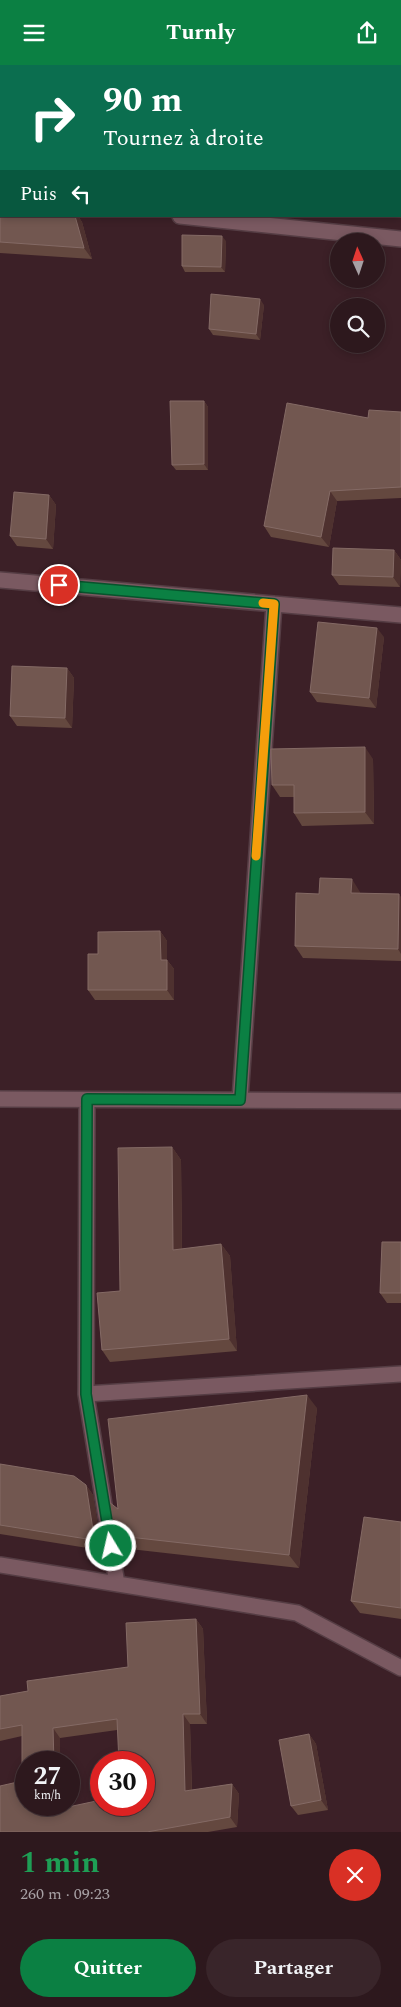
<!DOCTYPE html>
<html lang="fr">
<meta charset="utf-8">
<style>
:root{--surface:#2d181d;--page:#39252a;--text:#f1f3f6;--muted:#a7a0a4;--line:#48373b;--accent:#0b8043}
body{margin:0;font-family:Spectral,serif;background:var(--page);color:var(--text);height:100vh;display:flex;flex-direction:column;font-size:19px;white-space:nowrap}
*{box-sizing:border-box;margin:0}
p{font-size:16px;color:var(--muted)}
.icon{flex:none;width:28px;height:28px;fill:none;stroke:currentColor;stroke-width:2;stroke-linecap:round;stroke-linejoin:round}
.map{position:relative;height:1767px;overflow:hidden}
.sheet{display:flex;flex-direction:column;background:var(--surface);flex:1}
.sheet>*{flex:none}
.guide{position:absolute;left:0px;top:0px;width:401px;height:152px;box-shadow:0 2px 8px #0003,0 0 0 1px var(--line);background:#0b6e4f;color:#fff;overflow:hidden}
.needle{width:32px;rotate:357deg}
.tools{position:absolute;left:330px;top:168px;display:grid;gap:10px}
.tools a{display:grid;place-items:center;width:55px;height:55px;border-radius:50%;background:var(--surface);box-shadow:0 2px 8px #0003,0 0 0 1px var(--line);font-size:25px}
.speed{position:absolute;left:15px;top:1686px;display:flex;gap:10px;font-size:25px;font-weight:700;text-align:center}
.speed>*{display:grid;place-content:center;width:65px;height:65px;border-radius:50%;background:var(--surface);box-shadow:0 2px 8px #0003,0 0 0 1px var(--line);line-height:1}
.speed small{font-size:12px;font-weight:400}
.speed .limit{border:8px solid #d22;background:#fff;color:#111}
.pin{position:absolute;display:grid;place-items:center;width:42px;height:42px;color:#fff;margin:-21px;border:2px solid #fff;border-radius:50%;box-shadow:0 1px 5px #0007}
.me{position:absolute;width:55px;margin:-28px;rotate:351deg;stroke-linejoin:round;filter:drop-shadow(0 0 4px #0008)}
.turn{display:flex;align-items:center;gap:18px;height:105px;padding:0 20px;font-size:22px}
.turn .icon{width:65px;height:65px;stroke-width:2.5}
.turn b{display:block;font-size:35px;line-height:42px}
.then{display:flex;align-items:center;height:48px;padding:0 20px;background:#0003;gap:10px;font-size:19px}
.round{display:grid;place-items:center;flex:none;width:52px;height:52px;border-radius:26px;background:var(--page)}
.head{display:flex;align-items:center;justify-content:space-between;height:85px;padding:0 20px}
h1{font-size:30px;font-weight:700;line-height:38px;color:#1e9e55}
.cta{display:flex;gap:10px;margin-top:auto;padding:10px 20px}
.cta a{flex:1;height:58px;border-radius:30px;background:var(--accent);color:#fff;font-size:20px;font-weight:700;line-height:58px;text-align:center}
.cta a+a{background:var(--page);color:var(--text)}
header{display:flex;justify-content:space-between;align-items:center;height:65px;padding:0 20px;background:var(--accent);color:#fff;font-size:22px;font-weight:700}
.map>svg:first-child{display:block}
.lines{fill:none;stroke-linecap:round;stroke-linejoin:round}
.minor-casing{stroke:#553d44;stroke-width:18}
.minor{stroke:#7a5961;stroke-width:15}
.wall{fill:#64483f;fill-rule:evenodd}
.shaded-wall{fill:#4e312f}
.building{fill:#725750;stroke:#846a65;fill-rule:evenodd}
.route-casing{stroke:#07532c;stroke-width:12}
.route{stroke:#0b8043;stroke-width:9}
.slow{stroke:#f59e0b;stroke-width:9}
</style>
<header><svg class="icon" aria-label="menu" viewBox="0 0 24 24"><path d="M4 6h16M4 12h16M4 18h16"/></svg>Turnly<svg class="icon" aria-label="share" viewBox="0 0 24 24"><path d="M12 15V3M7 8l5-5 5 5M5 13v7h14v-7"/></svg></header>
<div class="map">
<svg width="401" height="1767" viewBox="0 0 401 1767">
<rect width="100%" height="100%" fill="#3c2027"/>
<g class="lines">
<g class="minor-casing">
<path id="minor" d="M 290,1 L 290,0
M 180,151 L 401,174
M 0,515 L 401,550
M 0,1034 L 401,1036
M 87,1035 L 86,1329 L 117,1519
M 240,1035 L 274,539
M 86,1329 L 401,1309
M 0,1500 L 297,1548 L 401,1603"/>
</g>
<use href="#minor" class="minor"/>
</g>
<path class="wall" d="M 401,0 L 401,48 L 400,48 L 400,1 Z
M 0,66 L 1,66 L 1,151 L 78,151 L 82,157 L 92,194 L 0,188 L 0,127 L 1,126 L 1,125 L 0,125 Z
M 226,176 L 225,207 L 185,207 L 182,201 Z
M 264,240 L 260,275 L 213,270 L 209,264 Z
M 204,336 L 208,342 L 208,405 L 176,405 L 172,400 Z
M 401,347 L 401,433 L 337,436 L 329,482 L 271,472 L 264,461 L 368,353 Z
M 49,430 L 56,440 L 53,484 L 17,481 L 10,471 Z
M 394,485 L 401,495 L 400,522 L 339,520 L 332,510 Z
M 384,572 L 376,643 L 317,637 L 310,627 Z
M 67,603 L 74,613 L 72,663 L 17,661 L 10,651 Z
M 373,694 L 374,759 L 302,761 L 294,748 L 294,732 L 280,732 L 272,720 Z
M 360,827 L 360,828 L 401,832 L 401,896 L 303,893 L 295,881 L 319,829 Z
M 160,866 L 167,876 L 167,895 L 174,904 L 174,935 L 95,935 L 88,925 L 98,889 Z
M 172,1082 L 181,1095 L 182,1184 L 221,1179 L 230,1191 L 237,1286 L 110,1297 L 102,1285 L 120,1226 Z
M 401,1177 L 401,1238 L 387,1238 L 380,1228 Z
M 317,1343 L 299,1503 L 121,1483 L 111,1470 L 118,1444 Z
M 0,1399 L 86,1420 L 93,1430 L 101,1481 L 100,1481 L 100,1485 L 0,1469 Z
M 401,1457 L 401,1554 L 360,1548 L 351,1536 Z
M 196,1554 L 203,1564 L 207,1659 L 190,1659 L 192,1725 L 232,1719 L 239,1729 L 237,1762 L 208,1767 L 0,1767 L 22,1716 L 22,1671 L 0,1676 L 0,1631 L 28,1626 L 128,1602 ZM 117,1665 L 144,1740 L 61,1743 L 61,1740 L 26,1740 L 60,1673 Z
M 309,1669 L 316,1679 L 328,1745 L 298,1750 L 291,1741 Z"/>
<path class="shaded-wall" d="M 75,151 L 78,151 L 82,157 L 92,194 L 84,183 Z
M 222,171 L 226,176 L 225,207 L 221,202 Z
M 260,234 L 264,240 L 260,275 L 256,269 Z
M 204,336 L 208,342 L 208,405 L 204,399 Z
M 330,426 L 337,436 L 329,482 L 321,472 Z
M 49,430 L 56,440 L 53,484 L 46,474 Z
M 394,485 L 401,495 L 400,522 L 393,512 Z
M 377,563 L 384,572 L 376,643 L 369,633 Z
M 67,603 L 74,613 L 72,663 L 65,653 Z
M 365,682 L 373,694 L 374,759 L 365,747 Z
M 352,814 L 360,827 L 360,840 L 351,828 Z
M 399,829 L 401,832 L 401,889 L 398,884 Z
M 160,866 L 167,876 L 167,895 L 174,904 L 174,935 L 167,925 L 161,895 Z
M 172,1082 L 181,1095 L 182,1197 L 173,1185 Z
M 221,1179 L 230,1191 L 237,1286 L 229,1274 Z
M 307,1330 L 317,1343 L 299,1503 L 289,1490 Z
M 86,1420 L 93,1430 L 101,1481 L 94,1471 Z
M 93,1471 L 100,1481 L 100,1485 L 93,1475 Z
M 196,1554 L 203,1564 L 207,1659 L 200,1649 Z
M 183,1649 L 190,1659 L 192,1736 L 185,1726 Z
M 53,1663 L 60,1673 L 60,1698 L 54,1698 Z
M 309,1669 L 316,1679 L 328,1745 L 321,1735 Z
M 232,1719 L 239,1729 L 237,1762 L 230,1752 Z
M 54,1740 L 61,1740 L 61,1755 L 54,1745 Z"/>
<path class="building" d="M 310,0 L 401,0 L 401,39 L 400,39 L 400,1 L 310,1 Z
M 0,66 L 1,66 L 1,151 L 75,151 L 84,183 L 0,177 L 0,127 L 1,126 L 1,117 L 0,116 Z
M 182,170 L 222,171 L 221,202 L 182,201 Z
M 211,229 L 260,234 L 256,269 L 209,264 Z
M 170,336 L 204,336 L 204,399 L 172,400 Z
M 287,338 L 368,353 L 369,345 L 401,347 L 401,422 L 330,426 L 321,472 L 264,461 Z
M 14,427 L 49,430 L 46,474 L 10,471 Z
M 333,483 L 394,485 L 393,512 L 332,510 Z
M 318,557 L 377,563 L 369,633 L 310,627 Z
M 12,601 L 67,603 L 65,653 L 10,651 Z
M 365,682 L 365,747 L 294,748 L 294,720 L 272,720 L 271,684 Z
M 320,813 L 352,814 L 351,828 L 399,829 L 398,884 L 295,881 L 296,828 L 319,829 Z
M 160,866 L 161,895 L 167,895 L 167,925 L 88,925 L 88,889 L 98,889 L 98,867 Z
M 172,1082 L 173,1185 L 221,1179 L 229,1274 L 102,1285 L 97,1228 L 120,1226 L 118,1083 Z
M 382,1177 L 401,1177 L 401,1228 L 380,1228 Z
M 307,1330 L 289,1490 L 111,1470 L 105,1434 L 118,1444 L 108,1354 Z
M 0,1399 L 74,1411 L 86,1420 L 94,1471 L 93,1471 L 93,1475 L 0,1460 Z
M 364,1452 L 401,1457 L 401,1543 L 351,1536 Z
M 196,1554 L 200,1649 L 183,1649 L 185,1726 L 232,1719 L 230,1752 L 147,1767 L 0,1767 L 0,1721 L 22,1716 L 22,1660 L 0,1664 L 0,1631 L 28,1626 L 27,1616 L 128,1602 L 126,1558 ZM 117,1654 L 119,1698 L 144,1698 L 144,1740 L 101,1740 L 101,1735 L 54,1745 L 54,1740 L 26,1740 L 26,1698 L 54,1698 L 53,1663 Z
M 309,1669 L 321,1735 L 291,1741 L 279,1675 Z"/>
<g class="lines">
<g class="route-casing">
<path id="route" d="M 59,520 L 274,539 L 240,1035 L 87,1034 L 86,1329 L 111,1481"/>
</g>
<use href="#route" class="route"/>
<path class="slow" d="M 256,791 L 274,539 L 263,538"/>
</g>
</svg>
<div class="tools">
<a><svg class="needle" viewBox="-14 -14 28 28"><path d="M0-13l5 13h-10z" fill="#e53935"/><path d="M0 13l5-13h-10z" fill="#a7a0a4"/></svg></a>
<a><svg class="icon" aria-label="search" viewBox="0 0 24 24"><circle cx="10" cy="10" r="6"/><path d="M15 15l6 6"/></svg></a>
</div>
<div class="speed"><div>27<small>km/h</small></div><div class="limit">30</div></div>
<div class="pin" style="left:59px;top:520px;background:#d93025"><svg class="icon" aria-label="arrive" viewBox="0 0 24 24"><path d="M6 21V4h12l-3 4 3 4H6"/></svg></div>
<svg class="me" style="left:111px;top:1481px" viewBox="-20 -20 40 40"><circle r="17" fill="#0b8043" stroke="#fff" stroke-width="3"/><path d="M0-11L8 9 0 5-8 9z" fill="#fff"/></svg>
<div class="guide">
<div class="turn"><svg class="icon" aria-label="right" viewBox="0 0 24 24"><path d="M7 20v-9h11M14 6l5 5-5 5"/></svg><div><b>90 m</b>Tournez à droite</div></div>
<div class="then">Puis<svg class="icon" aria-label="left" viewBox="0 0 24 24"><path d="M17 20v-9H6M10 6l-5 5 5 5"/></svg></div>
</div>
</div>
<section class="sheet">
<div class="head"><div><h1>1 min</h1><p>260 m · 09:23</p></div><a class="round" style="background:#d93025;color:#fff"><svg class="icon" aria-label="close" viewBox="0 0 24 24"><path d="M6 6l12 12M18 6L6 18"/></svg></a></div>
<div class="cta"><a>Quitter</a><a>Partager</a></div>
</section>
